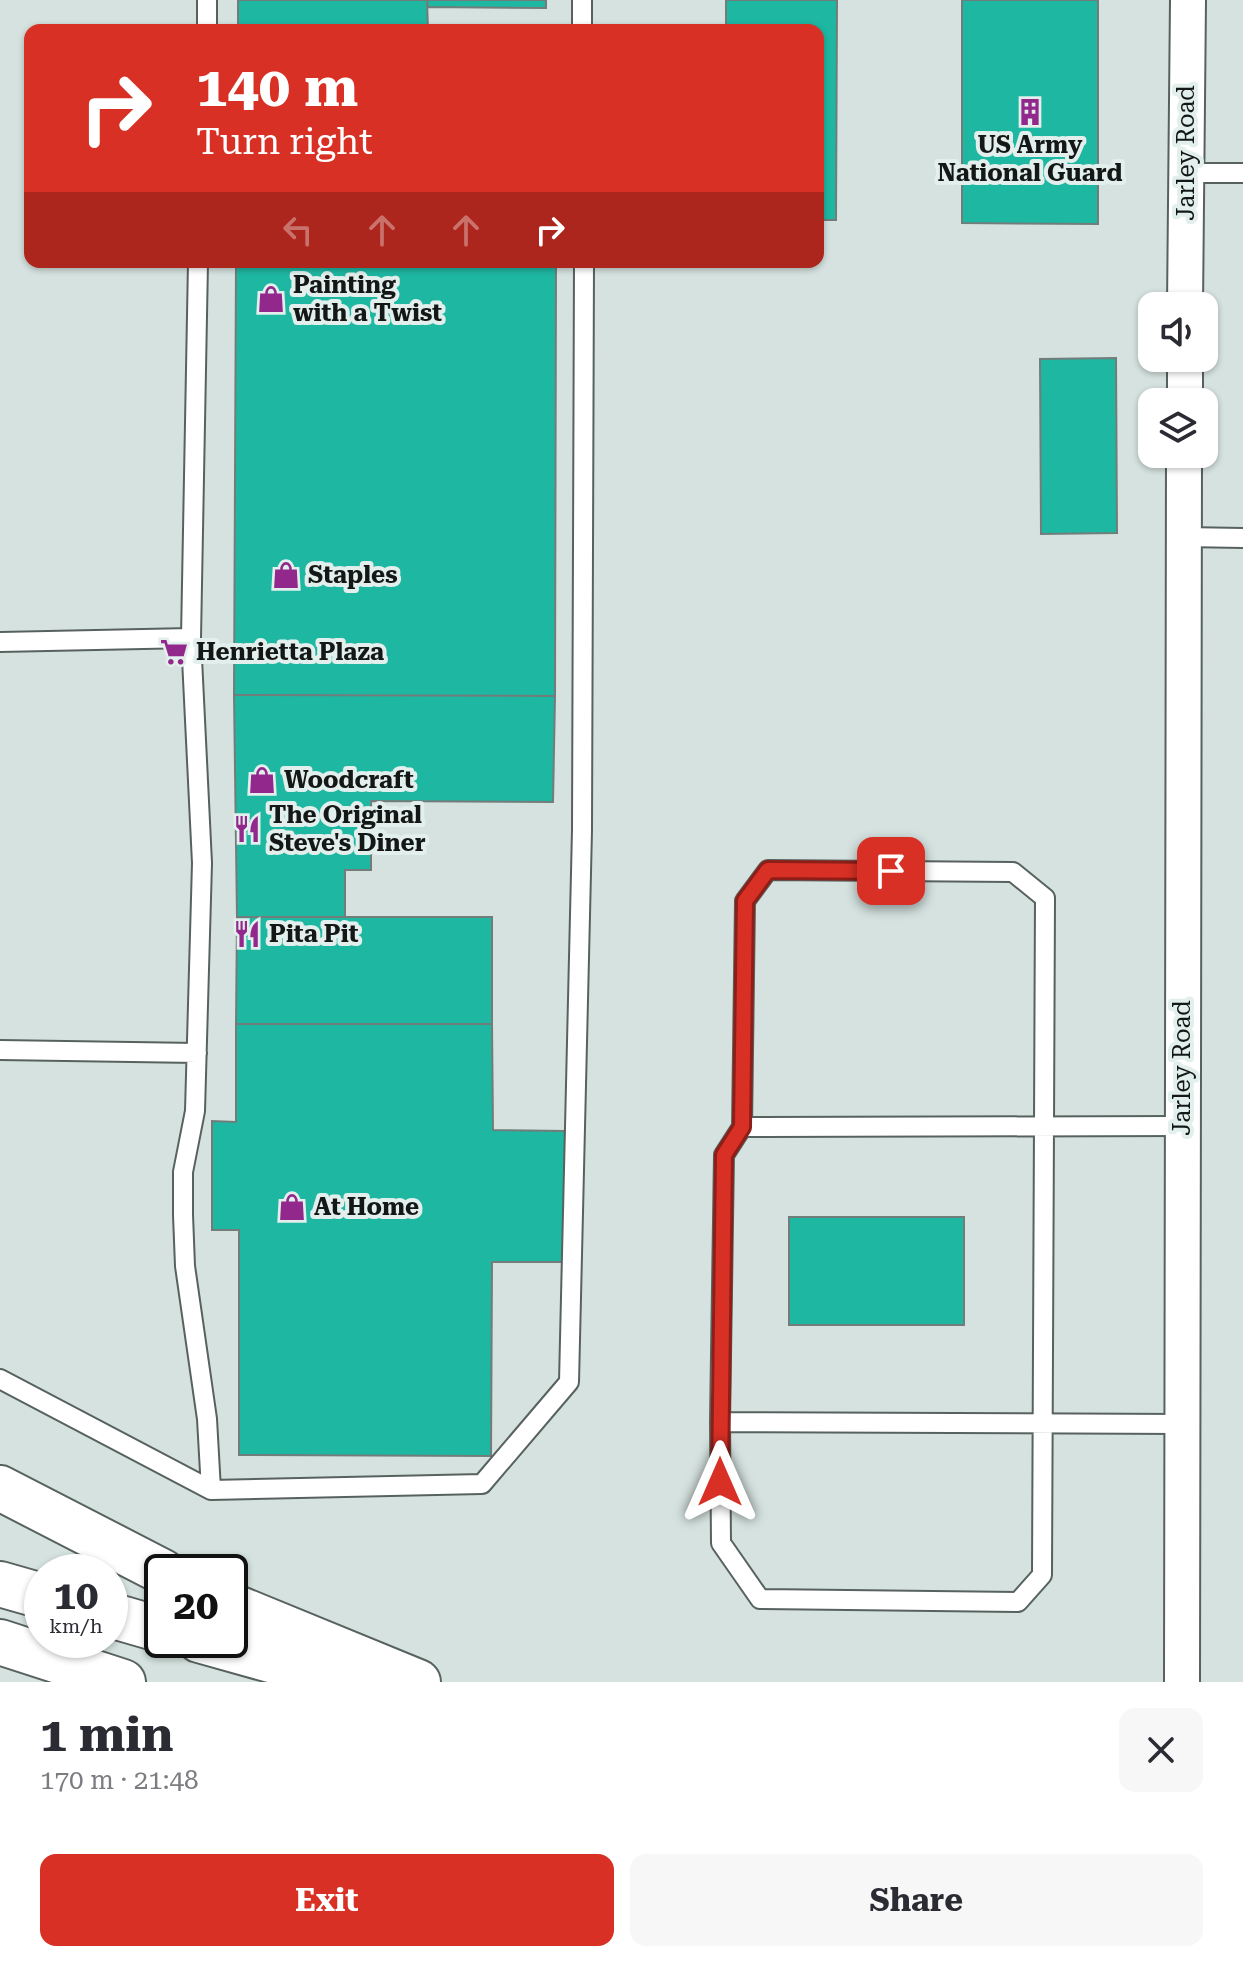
<!DOCTYPE html>
<meta charset="utf-8">
<style>
:root{--surface:#fff;--page:#f7f7f7;--text:#2b2b33;--muted:#7c7c81;--accent:#d93025}
body{margin:0;font-family:"Roboto Serif",serif;background:var(--page);color:var(--text);height:100vh;display:flex;flex-direction:column;font-size:30px;white-space:nowrap}
*{box-sizing:border-box;margin:0}
p{font-size:26px;color:var(--muted)}
.icon{flex:none;width:44px;height:44px;fill:none;stroke:currentColor;stroke-width:2;stroke-linecap:round;stroke-linejoin:round}
.map{position:relative;height:1682px;overflow:hidden}
.panel{display:flex;flex-direction:column;background:var(--surface);flex:1}
.panel>*{flex:none}
.top-card{position:absolute;left:24px;top:24px;width:800px;height:244px;border-radius:16px;box-shadow:0 2px 6px #0004;background:#d93025;color:#fff;overflow:hidden}
.tools{position:absolute;left:1138px;top:292px;display:grid;gap:16px}
.tools a{display:grid;place-items:center;width:80px;height:80px;border-radius:16px;background:var(--surface);box-shadow:0 2px 6px #0004;font-size:40px}
.speed{position:absolute;left:24px;top:1554px;display:flex;gap:16px;font-size:40px;font-weight:700;text-align:center}
.speed>*{display:grid;place-content:center;width:104px;height:104px;border-radius:50%;background:var(--surface);box-shadow:0 2px 6px #0004;line-height:1}
.speed small{font-size:20px;font-weight:400}
.speed .limit{border:4px solid #111;border-radius:12px;background:#fff;color:#111}
.pin{position:absolute;display:grid;place-items:center;width:68px;height:68px;color:#fff;margin:-34px;border-radius:16px;box-shadow:0 4px 12px #0006}
.me{position:absolute;width:88px;margin:-44px;rotate:0deg;stroke-linejoin:round;filter:drop-shadow(0 0 6px #0008)}
.turn{display:flex;align-items:center;gap:28px;height:168px;padding:0 40px;font-size:36px}
.turn .icon{width:104px;height:104px;stroke-width:2.5}
.turn b{display:block;font-size:56px;line-height:68px}
.lanes{display:flex;align-items:center;height:76px;padding:0 40px;background:#0003;justify-content:center;gap:40px;direction:ltr}
.lanes .off{opacity:.35}
.round{display:grid;place-items:center;flex:none;width:84px;height:84px;border-radius:16px;background:var(--page)}
.overview{display:flex;align-items:center;justify-content:space-between;height:136px;padding:0 40px}
h1{font-size:48px;font-weight:700;line-height:60px}
.cta{display:flex;gap:16px;margin-top:auto;padding:16px 40px}
.cta a{flex:1;height:92px;border-radius:16px;background:var(--accent);color:#fff;font-size:32px;font-weight:700;line-height:92px;text-align:center}
.cta a+a{background:var(--page);color:var(--text)}
.map>svg:first-child{display:block}
.building{fill:#1eb7a2;stroke:#727d7b;stroke-width:2}
.lines{fill:none;stroke-linecap:round;stroke-linejoin:round}
.service-casing{stroke:#57625f;stroke-width:22}
.minor-casing{stroke:#57625f;stroke-width:38}
.motorway-casing{stroke:#57625f;stroke-width:48}
.service{stroke:#fff;stroke-width:18}
.minor{stroke:#fff;stroke-width:34}
.motorway{stroke:#fff;stroke-width:44}
.route-casing{stroke:#8d1f18;stroke-width:20}
.route{stroke:#d93025;stroke-width:14}
.labels{text-anchor:middle;dominant-baseline:central;stroke-width:8;stroke-linejoin:round;paint-order:stroke}
.poi-label{font-size:24px;font-weight:bold;fill:#131716;stroke:#e2efec;text-anchor:start}
.street-label{font-size:24px;fill:#131716;stroke:#e2efec}
</style>
<div class="map">
<svg width="1243" height="1682" viewBox="0 0 1243 1682">
<rect width="100%" height="100%" fill="#d5e2df"/>
<path class="building" d="M 238,0 L 427,0 L 428,30 L 238,30 Z
M 427,0 L 546,0 L 546,8 L 428,7 Z
M 726,0 L 837,0 L 836,220 L 818,220 L 818,30 L 726,30 Z
M 962,0 L 1098,0 L 1098,224 L 962,223 Z
M 236,262 L 556,262 L 555,696 L 234,695 Z
M 1116,358 L 1117,533 L 1041,534 L 1040,359 Z
M 234,695 L 555,696 L 553,802 L 371,801 L 371,870 L 345,870 L 345,917 L 237,917 Z
M 237,917 L 492,917 L 492,1024 L 236,1024 Z
M 236,1024 L 492,1024 L 493,1130 L 565,1131 L 564,1262 L 492,1262 L 491,1456 L 239,1455 L 239,1230 L 212,1230 L 212,1121 L 236,1122 Z
M 789,1217 L 964,1217 L 964,1325 L 789,1325 Z"/>
<g class="lines">
<g class="service-casing">
<path id="service" d="M 582,0 L 582,30
M 207,30 L 207,0
M 1186,173 L 1243,173
M 198,262 L 191,638 L 202,863 L 195,1111 L 183,1172 L 183,1215 L 185,1266 L 207,1419 L 211,1490
M 1184,537 L 1243,538
M 0,642 L 191,638
M 0,1050 L 197,1053
M 0,1379 L 211,1490 L 482,1484 L 569,1382 L 582,830 L 584,262
M 720,1422 L 721,1543 L 760,1599 L 1018,1602 L 1042,1575 L 1045,898 L 1013,872 L 768,870 L 745,901 L 742,1127
M 1182,1424 L 720,1422 L 724,1155 L 742,1127 L 1182,1126"/>
</g>
<g class="minor-casing">
<path id="minor" d="M 1185,306 L 1188,0
M 1185,402 L 1185,358
M 1182,1682 L 1184,454"/>
</g>
<g class="motorway-casing">
<path id="motorway" d="M 0,1488 L 163,1572
M 0,1584 L 42,1596
M 230,1605 L 418,1682
M 110,1615 L 162,1630
M 199,1640 L 349,1682
M 0,1642 L 123,1682"/>
</g>
<use href="#service" class="service"/>
<use href="#minor" class="minor"/>
<use href="#motorway" class="motorway"/>
</g>
<g class="lines">
<g class="route-casing">
<path id="route" d="M 720,1482 L 724,1155 L 742,1127 L 745,901 L 768,870 L 891,871"/>
</g>
<use href="#route" class="route"/>
</g>
<defs>
<g id="building-bare" transform="scale(2.16)"><path d="M-4-6H4V6H1V3H-1V6H-4ZM-2.5-4.3h1.7v1.8h-1.7ZM.8-4.3h1.7v1.8H.8ZM-2.5-1h1.7V.8h-1.7ZM.8-1h1.7V.8H.8Z" fill="#92288c" stroke="#e2efec" stroke-width="2.5" paint-order="stroke"/></g>
<g id="shop-bare" transform="scale(2.16)"><path d="M-5-2.5h2.3a2.7 3.5 0 0 1 5.4 0H5L5.5 6h-11ZM-1.5-2.5h3a1.5 2.3 0 0 0-3 0Z" fill="#92288c" stroke="#e2efec" stroke-width="2.5" paint-order="stroke"/></g>
<g id="supermarket-bare" transform="scale(2.16)"><path d="M-6-5.5h2.5l.6 2H6L4.5 2H-2.5L-4.4-4H-6ZM-1.5 3.2a1.3 1.3 0 1 0 .1 0ZM3 3.2a1.3 1.3 0 1 0 .1 0Z" fill="#92288c" stroke="#e2efec" stroke-width="2.5" paint-order="stroke"/></g>
<g id="restaurant-bare" transform="scale(2.16)"><path d="M-5-6h1v4h1v-4h1v4h1v-4h1v5L-1.5 .5V6h-2V.5L-5-1ZM5-6V6H3V1.5H1.5Q1.5-4 5-6Z" fill="#92288c" stroke="#e2efec" stroke-width="2.5" paint-order="stroke"/></g>
</defs>
<g fill-rule="evenodd">
<use href="#building-bare" x="1030" y="112"/>
<use href="#shop-bare" x="271" y="299"/>
<use href="#shop-bare" x="286" y="575"/>
<use href="#supermarket-bare" x="174" y="652"/>
<use href="#shop-bare" x="262" y="780"/>
<use href="#restaurant-bare" x="247" y="829"/>
<use href="#restaurant-bare" x="247" y="934"/>
<use href="#shop-bare" x="292" y="1207"/>
</g>
<g class="labels">
<g class="poi-label">
<text x="1030" y="145" text-anchor="middle">US Army<tspan x="1030" dy="28">National Guard</tspan></text>
<text x="293" y="285">Painting<tspan x="293" dy="28">with a Twist</tspan></text>
<text x="308" y="575">Staples</text>
<text x="196" y="652">Henrietta Plaza</text>
<text x="284" y="780">Woodcraft</text>
<text x="269" y="815">The Original<tspan x="269" dy="28">Steve's Diner</tspan></text>
<text x="269" y="934">Pita Pit</text>
<text x="314" y="1207">At Home</text>
</g>
<g class="street-label">
<text transform="translate(1186 153) rotate(-90)">Jarley Road</text>
<text transform="translate(1182 1068) rotate(-90)">Jarley Road</text>
</g>
</g>
</svg>
<div class="tools">
<a><svg class="icon" aria-label="sound" viewBox="0 0 24 24"><path d="M4 9h4l5-4v14l-5-4H4zM17 9q2 3 0 6"/></svg></a>
<a><svg class="icon" aria-label="layers" viewBox="0 0 24 24"><path d="M12 4l9 5-9 5-9-5zM3 14l9 5 9-5"/></svg></a>
</div>
<div class="speed"><div>10<small>km/h</small></div><div class="limit">20</div></div>
<div class="pin" style="left:891px;top:871px;background:#d93025"><svg class="icon" aria-label="arrive" viewBox="0 0 24 24"><path d="M6 21V4h12l-3 4 3 4H6"/></svg></div>
<svg class="me" style="left:720px;top:1482px" viewBox="-20 -20 40 40"><path d="M0-17L14 15 0 8-14 15z" fill="#d93025" stroke="#fff" stroke-width="4"/></svg>
<div class="top-card">
<div class="turn"><svg class="icon" aria-label="right" viewBox="0 0 24 24"><path d="M7 20v-9h11M14 6l5 5-5 5"/></svg><div><b>140 m</b>Turn right</div></div>
<div class="lanes"><svg class="icon off" aria-label="left" viewBox="0 0 24 24"><path d="M17 20v-9H6M10 6l-5 5 5 5"/></svg><svg class="icon off" aria-label="ahead" viewBox="0 0 24 24"><path d="M12 20V5M6 11l6-6 6 6"/></svg><svg class="icon off" aria-label="ahead" viewBox="0 0 24 24"><path d="M12 20V5M6 11l6-6 6 6"/></svg><svg class="icon" aria-label="right" viewBox="0 0 24 24"><path d="M7 20v-9h11M14 6l5 5-5 5"/></svg></div>
</div>
</div>
<section class="panel">
<div class="overview"><div><h1>1 min</h1><p>170 m · 21:48</p></div><a class="round"><svg class="icon" aria-label="close" viewBox="0 0 24 24"><path d="M6 6l12 12M18 6L6 18"/></svg></a></div>
<div class="cta"><a>Exit</a><a>Share</a></div>
</section>
